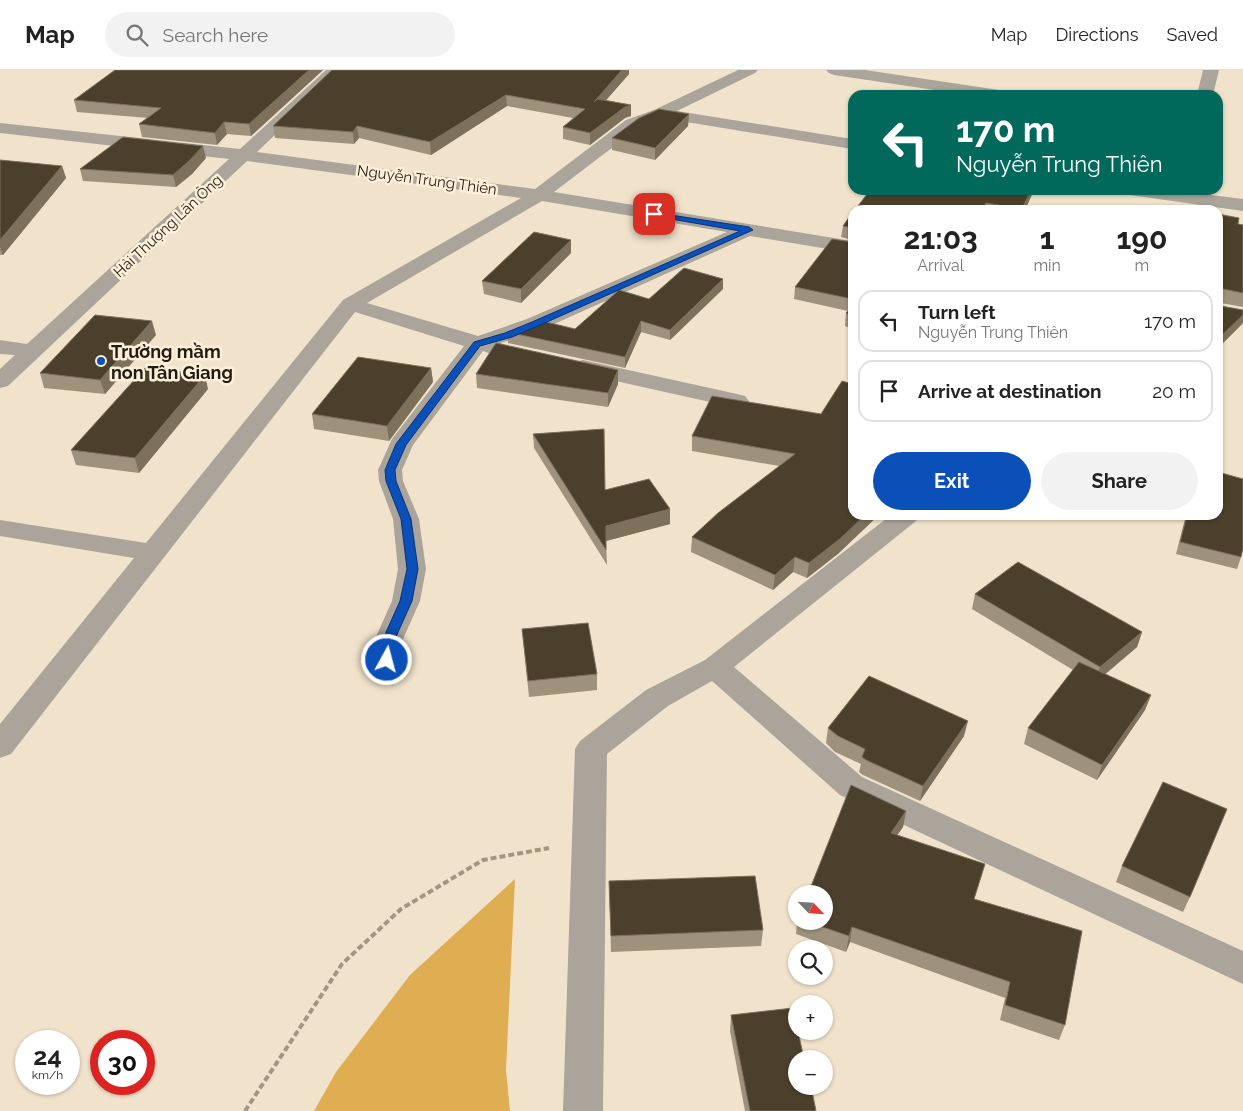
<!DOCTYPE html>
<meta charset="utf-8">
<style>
:root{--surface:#fff;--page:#f2f2f2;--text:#222;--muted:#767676;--line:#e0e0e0;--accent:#0b4fb9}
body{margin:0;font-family:Raleway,sans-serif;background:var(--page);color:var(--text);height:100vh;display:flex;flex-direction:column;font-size:19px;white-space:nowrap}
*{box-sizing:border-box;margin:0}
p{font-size:16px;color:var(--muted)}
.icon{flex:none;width:28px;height:28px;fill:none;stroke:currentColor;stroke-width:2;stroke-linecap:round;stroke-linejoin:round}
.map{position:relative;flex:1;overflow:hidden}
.details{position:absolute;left:848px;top:135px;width:375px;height:315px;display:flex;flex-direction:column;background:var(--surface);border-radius:15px;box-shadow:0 1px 4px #0004}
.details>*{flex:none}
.top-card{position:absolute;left:848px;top:20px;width:375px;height:105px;border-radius:15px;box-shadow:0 1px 4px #0004;background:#00695c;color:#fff;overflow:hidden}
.needle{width:32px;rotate:115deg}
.tools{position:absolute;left:788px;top:815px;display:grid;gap:10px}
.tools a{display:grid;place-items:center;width:45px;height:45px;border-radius:50%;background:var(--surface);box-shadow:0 1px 4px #0004;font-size:25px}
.speed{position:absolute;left:15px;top:960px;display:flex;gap:10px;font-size:25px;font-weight:700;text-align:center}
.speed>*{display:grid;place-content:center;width:65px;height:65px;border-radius:50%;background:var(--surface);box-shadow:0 1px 4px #0004;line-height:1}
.speed small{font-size:12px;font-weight:400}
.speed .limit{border:8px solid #d22;background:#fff;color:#111}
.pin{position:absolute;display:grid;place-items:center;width:42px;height:42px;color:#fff;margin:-21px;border-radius:10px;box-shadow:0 2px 8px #0006}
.me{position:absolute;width:55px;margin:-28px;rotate:7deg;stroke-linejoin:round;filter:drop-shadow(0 0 4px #0008)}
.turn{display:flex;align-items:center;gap:18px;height:105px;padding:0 25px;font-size:22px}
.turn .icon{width:65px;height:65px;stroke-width:2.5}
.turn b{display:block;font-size:35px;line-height:42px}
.eta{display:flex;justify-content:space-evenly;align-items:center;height:85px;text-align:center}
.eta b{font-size:30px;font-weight:700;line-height:35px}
.action{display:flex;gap:10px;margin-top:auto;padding:10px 25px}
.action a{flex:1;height:58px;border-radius:30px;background:var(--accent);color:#fff;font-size:20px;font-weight:700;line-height:58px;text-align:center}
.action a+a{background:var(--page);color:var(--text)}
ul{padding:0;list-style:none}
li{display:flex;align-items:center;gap:15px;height:62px;margin:0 10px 8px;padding:0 15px;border:2px solid var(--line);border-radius:15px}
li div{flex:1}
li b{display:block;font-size:19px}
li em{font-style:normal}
header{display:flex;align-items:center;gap:30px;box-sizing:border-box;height:70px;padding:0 25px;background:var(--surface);border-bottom:1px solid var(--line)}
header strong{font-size:24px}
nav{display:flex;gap:28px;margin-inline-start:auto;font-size:18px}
.search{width:350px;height:45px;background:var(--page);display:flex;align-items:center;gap:12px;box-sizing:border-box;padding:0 18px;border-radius:28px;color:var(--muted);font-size:19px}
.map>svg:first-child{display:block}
.water{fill:#e0ae52}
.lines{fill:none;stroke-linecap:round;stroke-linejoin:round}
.path{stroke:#a19684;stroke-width:4;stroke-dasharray:6 3;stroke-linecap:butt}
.minor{fill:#aaa49a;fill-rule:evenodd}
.wall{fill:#9e927c}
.shaded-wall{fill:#7d715c}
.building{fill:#4b402c;stroke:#7d715c}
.route{fill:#0b4fb9;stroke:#073378}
.poi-dot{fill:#0b4fb9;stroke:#fef0d8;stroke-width:2}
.labels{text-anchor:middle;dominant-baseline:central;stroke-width:5;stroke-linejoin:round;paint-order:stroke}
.far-street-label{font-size:15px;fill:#211c13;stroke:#fef0d8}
.poi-label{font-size:18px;font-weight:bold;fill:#211c13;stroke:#fef0d8;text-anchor:start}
</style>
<header>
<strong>Map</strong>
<div class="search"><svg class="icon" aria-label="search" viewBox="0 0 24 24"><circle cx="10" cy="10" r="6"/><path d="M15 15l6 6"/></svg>Search here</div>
<nav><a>Map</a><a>Directions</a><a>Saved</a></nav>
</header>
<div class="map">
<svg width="1243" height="1041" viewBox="0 0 1243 1041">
<rect width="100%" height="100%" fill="#f1e3cb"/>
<path class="water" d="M 515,809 L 506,1000 L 510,1041 L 314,1041 L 336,1002 L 410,905 Z"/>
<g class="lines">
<path class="path" d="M 245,1041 L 342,894 L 401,839 L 483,790 L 549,778"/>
<path class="minor" d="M 326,0 L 343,0 L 257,82 L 535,119 L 626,50 L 654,40 L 738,0 L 758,0 L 755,3 L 677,41 L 852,69 L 852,79 L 662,48 L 638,58 L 554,122 L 852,171 L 852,183 L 750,166 L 543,259 L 501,273 L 505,278 L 502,283 L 494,285 L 483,281 L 413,375 L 402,400 L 403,411 L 419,449 L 426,499 L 420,531 L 403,569 L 402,590 L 397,597 L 387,600 L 377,597 L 372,590 L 375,569 L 392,531 L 398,499 L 393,449 L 379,411 L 378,400 L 392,369 L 464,276 L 355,242 L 11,684 L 0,688 L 0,654 L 134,488 L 0,466 L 0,450 L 146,473 L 343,230 L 521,128 L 247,91 L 8,316 L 0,318 L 0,299 L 15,285 L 0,284 L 0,270 L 27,274 L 229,89 L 0,63 L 0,53 L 240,79 ZM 542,131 L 727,162 L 527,249 L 478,266 L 367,233 Z
M 826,0 L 865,0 L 999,20 L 1005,22 L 1007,25 L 968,25 L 834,5 L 829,3 Z
M 1203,0 L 1219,0 L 1213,25 L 1197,25 Z
M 1121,120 L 1171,120 L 1243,129 L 1243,141 L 1130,125 L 1124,124 Z
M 583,290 L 737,324 L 745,326 L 749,331 L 745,336 L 737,338 L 575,302 L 572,297 L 575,292 Z
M 891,445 L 920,445 L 916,451 L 734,597 L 862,707 L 1243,881 L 1243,914 L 840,725 L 712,611 L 668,636 L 607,684 L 603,1041 L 563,1041 L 575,679 L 580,671 L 646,620 L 705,590 Z"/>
</g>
<path class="wall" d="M 323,0 L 251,66 L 227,64 L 217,75 L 142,67 L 139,54 L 148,48 L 77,42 L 74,30 Z
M 332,0 L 629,0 L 629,4 L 606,30 L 631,35 L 631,46 L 625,48 L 590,75 L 563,69 L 563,57 L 573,48 L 507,36 L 431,85 L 359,68 L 354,74 L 275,68 L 273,56 Z
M 689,44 L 688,56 L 655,90 L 612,80 L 612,68 Z
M 206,88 L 192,104 L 176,117 L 83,111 L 80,99 Z
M 0,90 L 62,96 L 66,108 L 3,185 L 0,185 Z
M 1034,120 L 1025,140 L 855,140 Z
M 852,143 L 852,170 L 841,167 L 843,156 Z
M 1218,144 L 1238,154 L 1243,155 L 1243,237 L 1221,233 L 1221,236 L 1243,240 L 1243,253 L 1218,278 Z
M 852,172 L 852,259 L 845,256 L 846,243 L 848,241 L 794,229 L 795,217 Z
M 571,183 L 521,233 L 484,224 L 482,211 Z
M 723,209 L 723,219 L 670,270 L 641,262 L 625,298 L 508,273 L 507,262 L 575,259 L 649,229 Z
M 156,265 L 105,324 L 44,318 L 40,303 Z
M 431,298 L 433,312 L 389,371 L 314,359 L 312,344 Z
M 476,304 L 618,314 L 608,337 L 477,318 Z
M 208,319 L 139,403 L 76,395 L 71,380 Z
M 821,344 L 839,483 L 807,508 L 793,502 L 773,520 L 691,482 L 692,467 L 779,396 L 692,381 L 692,366 Z
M 533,364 L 605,420 L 670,439 L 670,454 L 606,471 L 607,495 L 534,378 Z
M 1186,445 L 1218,445 L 1241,487 L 1237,499 L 1176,484 Z
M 975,524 L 1142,562 L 1137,577 L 1105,604 L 1151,625 L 1145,640 L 1097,710 L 1024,674 L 1028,658 L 1073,600 L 972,539 Z
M 522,559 L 597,604 L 597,620 L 529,627 Z
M 828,658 L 964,666 L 920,731 L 863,705 L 859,702 L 861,694 L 835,682 L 826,673 Z
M 906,741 L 903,757 L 897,765 L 974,829 L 1065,955 L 1059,970 L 1000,950 L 1005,928 L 850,872 L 846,882 L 796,864 L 797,851 L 824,851 Z
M 1122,796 L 1190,827 L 1183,842 L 1116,812 Z
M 609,811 L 763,860 L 761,876 L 611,882 Z
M 731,945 L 816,1041 L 745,1041 L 730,961 Z"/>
<path class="shaded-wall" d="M 309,0 L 323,0 L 251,66 L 249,54 Z
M 622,0 L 629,0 L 629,4 L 594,44 L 594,32 Z
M 506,25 L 507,36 L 431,85 L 430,72 Z
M 631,35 L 631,46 L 625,48 L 590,75 L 590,63 L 625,37 Z
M 689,44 L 688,56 L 655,90 L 655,78 Z
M 224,52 L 227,64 L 217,75 L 215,63 Z
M 357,56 L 359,68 L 354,74 L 353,62 Z
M 203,76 L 206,88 L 192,104 L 176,117 L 173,105 Z
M 62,96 L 66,108 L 3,185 L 0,177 L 0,170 Z
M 1031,120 L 1034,120 L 1025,140 L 1021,140 Z
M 571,170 L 571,183 L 521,233 L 521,219 Z
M 723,209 L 723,219 L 670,270 L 670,260 Z
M 1243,245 L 1243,253 L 1218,278 L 1218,269 Z
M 152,251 L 156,265 L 105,324 L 100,310 Z
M 641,251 L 641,262 L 625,298 L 625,287 Z
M 431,298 L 433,312 L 389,371 L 387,356 Z
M 618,300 L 618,314 L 608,337 L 608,323 Z
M 205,305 L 208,319 L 139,403 L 135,388 Z
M 670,439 L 670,454 L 606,471 L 606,456 Z
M 865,445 L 879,445 L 839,483 L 807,508 L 809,493 Z
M 795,487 L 793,502 L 773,520 L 775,505 Z
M 1142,562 L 1137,577 L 1095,613 L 1100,597 Z
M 1151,625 L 1145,640 L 1097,710 L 1102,695 Z
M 968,651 L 964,666 L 920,731 L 923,716 Z
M 906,741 L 903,757 L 888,779 L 891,763 Z
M 852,857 L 850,872 L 846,882 L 849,866 Z"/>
<path class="building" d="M 115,0 L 309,0 L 249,54 L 224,52 L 215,63 L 139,54 L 161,38 L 74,30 Z
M 332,0 L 622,0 L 594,32 L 597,29 L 631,35 L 625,37 L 590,63 L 563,57 L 585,39 L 506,25 L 430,72 L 357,56 L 353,62 L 273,56 Z
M 659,39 L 689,44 L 655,78 L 612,68 L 639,48 Z
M 123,67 L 203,76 L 189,91 L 173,105 L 80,99 Z
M 0,90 L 62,96 L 0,170 Z
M 870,120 L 1031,120 L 1022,139 L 986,133 L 982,140 L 855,140 Z
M 852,143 L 852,158 L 843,156 Z
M 1218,144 L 1239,148 L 1238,154 L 1243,155 L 1243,223 L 1218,218 Z
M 534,162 L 571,170 L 521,219 L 482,211 Z
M 832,169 L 852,172 L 852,229 L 795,217 Z
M 684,198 L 723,209 L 670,260 L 641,251 L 625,287 L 507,262 L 542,251 L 575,259 L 619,220 L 649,229 Z
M 1220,226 L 1221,236 L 1243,240 L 1243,245 L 1218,269 L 1218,228 Z
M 852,237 L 852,246 L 846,243 Z
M 95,245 L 152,251 L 100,310 L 40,303 Z
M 496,273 L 618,300 L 608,323 L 476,304 Z
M 358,287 L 431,298 L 387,356 L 312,344 Z
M 146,297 L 205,305 L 135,388 L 71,380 Z
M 842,311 L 852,314 L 852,445 L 865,445 L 841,468 L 809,493 L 795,487 L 775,505 L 692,467 L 718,443 L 795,384 L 692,366 L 712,326 L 821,344 Z
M 604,359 L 605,420 L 649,409 L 670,439 L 606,456 L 606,480 L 533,364 Z
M 1218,402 L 1243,409 L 1243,478 L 1241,487 L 1180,472 L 1187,445 L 1218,445 Z
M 1018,492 L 1142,562 L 1100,597 L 975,524 Z
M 588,553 L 597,604 L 528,611 L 522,559 Z
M 1079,592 L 1151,625 L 1102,695 L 1028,658 Z
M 869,606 L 968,651 L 923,716 L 866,690 L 862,687 L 865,679 L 838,666 L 828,658 Z
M 1163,712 L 1227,739 L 1190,827 L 1122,796 Z
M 851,715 L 906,741 L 891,763 L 985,794 L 974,829 L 1082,861 L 1065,955 L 1005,935 L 1010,912 L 852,857 L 849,866 L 805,851 L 824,851 L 824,824 L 808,824 Z
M 755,806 L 763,860 L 611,866 L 609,811 Z
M 793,938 L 796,953 L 796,961 L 798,961 L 804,989 L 796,989 L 796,1016 L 811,1016 L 816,1041 L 750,1041 L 731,945 Z"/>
<path class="route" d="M 651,142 L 749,157 L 753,160 L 538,256 L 512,267 L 480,276 L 406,375 L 395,400 L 396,411 L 411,449 L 418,499 L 412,531 L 395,569 L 393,590 L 391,593 L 383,593 L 381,590 L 383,569 L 400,531 L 407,499 L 401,449 L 386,411 L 385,400 L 396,374 L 474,272 L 505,263 L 532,252 L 740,161 L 654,146 L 650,144 Z"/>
<circle class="poi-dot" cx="101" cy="291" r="5"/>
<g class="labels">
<g class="far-street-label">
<text transform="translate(427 110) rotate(8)">Nguyễn Trung Thiên</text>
<text transform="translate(168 156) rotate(-43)">Hải Thượng Lãn Ông</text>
</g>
<g class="poi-label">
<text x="111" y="281">Trường mầm<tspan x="111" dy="21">non Tân Giang</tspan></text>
</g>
</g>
</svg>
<div class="tools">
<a><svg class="needle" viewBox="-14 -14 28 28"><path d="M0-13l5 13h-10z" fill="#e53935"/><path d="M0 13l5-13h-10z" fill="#767676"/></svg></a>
<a><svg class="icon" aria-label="search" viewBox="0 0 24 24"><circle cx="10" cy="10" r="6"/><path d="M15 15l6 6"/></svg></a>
<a>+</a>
<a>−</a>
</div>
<div class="speed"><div>24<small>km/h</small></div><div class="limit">30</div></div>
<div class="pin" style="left:654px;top:144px;background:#d93025"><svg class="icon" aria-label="arrive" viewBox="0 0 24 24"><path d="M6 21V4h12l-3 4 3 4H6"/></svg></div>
<svg class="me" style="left:387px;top:590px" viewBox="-20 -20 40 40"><circle r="17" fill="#0b4fb9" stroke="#fff" stroke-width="3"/><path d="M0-11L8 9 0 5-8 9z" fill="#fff"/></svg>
<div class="top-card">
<div class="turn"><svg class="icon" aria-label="left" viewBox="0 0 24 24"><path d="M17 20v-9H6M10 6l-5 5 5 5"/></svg><div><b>170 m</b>Nguyễn Trung Thiên</div></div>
</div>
<section class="details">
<div class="eta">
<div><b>21:03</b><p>Arrival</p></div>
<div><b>1</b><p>min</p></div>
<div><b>190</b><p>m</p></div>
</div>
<ul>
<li><svg class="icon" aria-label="left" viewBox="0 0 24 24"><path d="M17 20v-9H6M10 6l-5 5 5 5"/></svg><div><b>Turn left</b><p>Nguyễn Trung Thiên</p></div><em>170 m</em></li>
<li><svg class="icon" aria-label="arrive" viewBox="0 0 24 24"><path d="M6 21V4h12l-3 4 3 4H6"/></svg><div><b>Arrive at destination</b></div><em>20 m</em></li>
</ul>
<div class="action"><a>Exit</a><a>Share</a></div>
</section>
</div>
